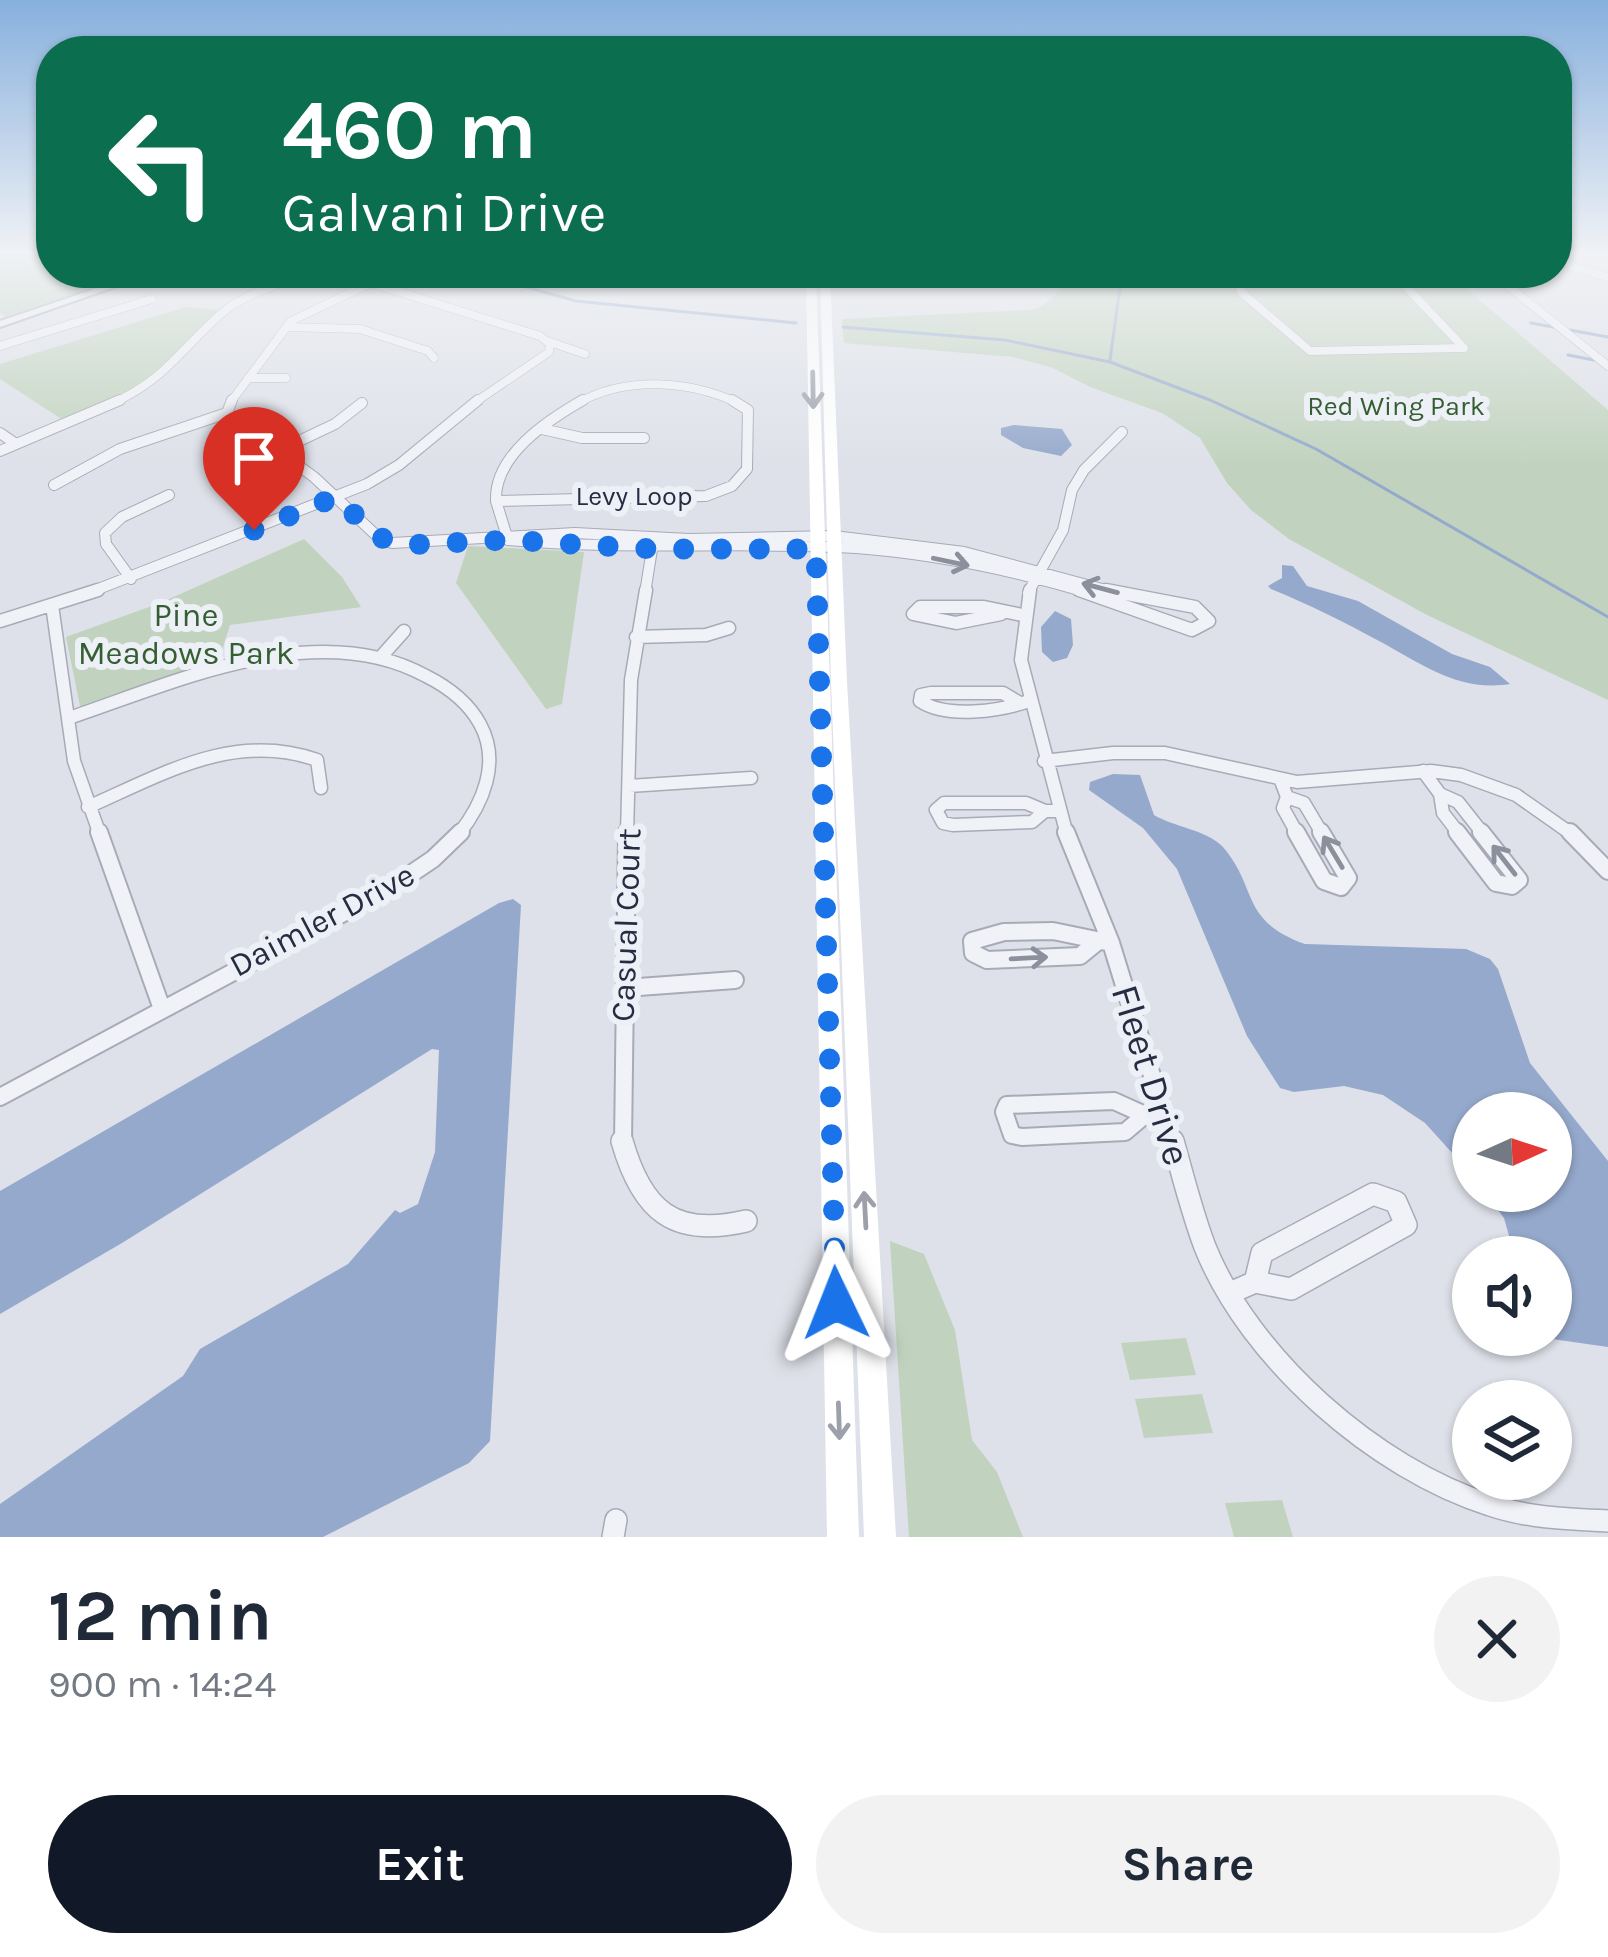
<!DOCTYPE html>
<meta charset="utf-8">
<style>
:root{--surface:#fff;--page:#f2f2f3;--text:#1f2937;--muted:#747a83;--accent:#111827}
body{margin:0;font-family:Karla,sans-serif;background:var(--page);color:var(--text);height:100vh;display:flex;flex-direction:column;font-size:45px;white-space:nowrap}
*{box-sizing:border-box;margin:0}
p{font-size:39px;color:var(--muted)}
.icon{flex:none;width:66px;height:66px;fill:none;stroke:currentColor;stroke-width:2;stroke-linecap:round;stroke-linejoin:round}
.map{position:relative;height:1537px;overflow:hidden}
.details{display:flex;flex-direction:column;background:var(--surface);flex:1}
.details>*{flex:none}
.guide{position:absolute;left:36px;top:36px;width:1536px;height:252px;border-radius:48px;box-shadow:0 3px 9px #0004;background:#0b6e4f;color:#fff;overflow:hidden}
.needle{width:78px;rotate:87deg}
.controls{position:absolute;left:1452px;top:1092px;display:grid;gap:24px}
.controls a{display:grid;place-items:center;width:120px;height:120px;border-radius:50%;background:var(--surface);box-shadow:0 3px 9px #0004;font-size:60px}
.pin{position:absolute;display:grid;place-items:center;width:102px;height:102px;color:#fff;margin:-123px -51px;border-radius:50% 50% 50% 0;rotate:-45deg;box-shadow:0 0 12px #0007}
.pin .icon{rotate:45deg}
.me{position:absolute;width:132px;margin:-66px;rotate:358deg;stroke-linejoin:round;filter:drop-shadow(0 0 9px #0008)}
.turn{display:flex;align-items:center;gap:42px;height:252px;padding:0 48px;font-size:54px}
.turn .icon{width:156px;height:156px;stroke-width:2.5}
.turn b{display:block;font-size:84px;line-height:102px}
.round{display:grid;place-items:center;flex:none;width:126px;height:126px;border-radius:63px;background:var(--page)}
.head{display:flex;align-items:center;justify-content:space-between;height:204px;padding:0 48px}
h1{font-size:72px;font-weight:700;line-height:90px}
.cta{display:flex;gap:24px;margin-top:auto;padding:24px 48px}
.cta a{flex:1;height:138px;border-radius:72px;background:var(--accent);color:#fff;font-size:48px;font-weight:700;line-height:138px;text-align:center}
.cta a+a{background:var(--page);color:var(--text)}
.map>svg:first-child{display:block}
.green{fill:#c1d3be}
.water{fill:#95a9cc}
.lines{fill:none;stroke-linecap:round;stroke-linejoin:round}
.stream{stroke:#95a9cc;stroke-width:3}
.minor-far4-casing{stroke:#a7abb7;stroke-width:9}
.minor-far3-casing{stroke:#a7abb7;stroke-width:12}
.minor-far2-casing{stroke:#a7abb7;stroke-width:15}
.minor-far1-casing{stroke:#a7abb7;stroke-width:20}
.minor-casing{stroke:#a7abb7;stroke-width:24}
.tertiary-casing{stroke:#a7abb7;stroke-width:4}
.minor-far4{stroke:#f1f2f7;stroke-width:8}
.minor-far3{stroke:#f1f2f7;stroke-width:10}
.minor-far2{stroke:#f1f2f7;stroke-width:12}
.minor-far1{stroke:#f1f2f7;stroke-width:16}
.minor{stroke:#f1f2f7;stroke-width:21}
.tertiary{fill:#f1f2f7;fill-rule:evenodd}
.secondary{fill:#fff;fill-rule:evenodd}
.oneway{stroke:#9da0aa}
.oneway2{stroke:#8c8f9c}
.route{stroke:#1a73e8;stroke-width:21;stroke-dasharray:0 37.8}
.labels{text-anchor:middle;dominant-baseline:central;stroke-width:12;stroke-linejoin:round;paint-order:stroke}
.far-park-label{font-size:27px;fill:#355e32;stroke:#edf0f6}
.far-street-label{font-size:27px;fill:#262c41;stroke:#edf0f6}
.park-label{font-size:33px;fill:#355e32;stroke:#edf0f6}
.street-label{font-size:33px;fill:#262c41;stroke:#edf0f6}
.near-street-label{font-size:39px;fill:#262c41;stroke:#edf0f6}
</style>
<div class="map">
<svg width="1608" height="1537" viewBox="0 0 1608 1537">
<rect width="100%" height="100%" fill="#dee1e9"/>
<path class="green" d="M 0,252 L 51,252 L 51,273 L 138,273 L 5,317 L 0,313 Z
M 1080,273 L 1448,273 L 1608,410 L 1608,700 L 1427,615 L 1289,539 L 1251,510 L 1227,483 L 1200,438 L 1162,413 L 1090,387 L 1053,368 L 1013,357 L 844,343 L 842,319 L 1030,310 L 1041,307 Z
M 186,307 L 219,310 L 148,382 L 66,422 L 0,379 L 0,364 Z
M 304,539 L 342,577 L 361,607 L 230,625 L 218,663 L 81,711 L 66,637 L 160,603 Z
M 468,546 L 584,552 L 562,704 L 546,709 L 456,583 Z
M 890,1241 L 924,1254 L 955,1330 L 972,1440 L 997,1472 L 1023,1537 L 909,1537 Z
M 1186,1338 L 1196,1375 L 1130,1380 L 1121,1343 Z
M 1202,1394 L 1213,1433 L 1144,1438 L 1135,1399 Z
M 1282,1500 L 1293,1537 L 1234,1537 L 1225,1503 Z"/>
<path class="water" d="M 1014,425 L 1062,429 L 1072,445 L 1061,456 L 1023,448 L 1001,435 L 1001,428 Z
M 1282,565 L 1293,566 L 1307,586 L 1358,601 L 1452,654 L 1490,667 L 1510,684 C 1459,692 1423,665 1381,642 C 1346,623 1308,604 1271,589 L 1268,586 L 1282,578 Z
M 1055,611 L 1071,619 L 1073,645 L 1067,658 L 1053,662 L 1042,652 L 1041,627 Z
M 1113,774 L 1140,775 L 1154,815 C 1174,827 1207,830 1223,847 C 1259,889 1239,920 1305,944 L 1466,949 L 1490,959 L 1498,969 L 1530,1063 L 1608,1161 L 1608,1347 L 1524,1335 L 1551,1335 L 1551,1257 L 1515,1257 L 1504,1218 L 1484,1191 L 1551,1191 L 1551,1113 L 1473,1113 L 1473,1176 L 1425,1123 L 1383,1095 L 1344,1086 L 1294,1092 L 1280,1088 L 1247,1036 L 1177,869 L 1143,828 L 1089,790 L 1090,782 Z
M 513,899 L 521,905 L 490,1441 L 469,1463 L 323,1537 L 0,1537 L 0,1504 L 183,1376 L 200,1349 L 348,1264 L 395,1210 L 400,1213 L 418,1204 L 435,1152 L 439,1050 L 432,1049 L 122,1243 L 0,1314 L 0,1191 L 499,903 Z"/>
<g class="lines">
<path class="stream" d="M 512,283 L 576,301 L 796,323
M 1531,323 L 1553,327
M 843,327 L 1005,340 L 1110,362 L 1210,400 L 1316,449 L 1608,617
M 1570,330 L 1608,337
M 1568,355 L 1594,360
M 1110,360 L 1122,273"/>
<g class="minor-far4-casing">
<path id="minor-far4" d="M 1557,256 L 1575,268 L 1608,277
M 339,273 L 540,336 L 550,344 L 549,352 L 474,403
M 1239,273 L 1241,292 L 1310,351 L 1464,348 L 1393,273
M 1492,273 L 1608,366
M 287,327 L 360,329 L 428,351 L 434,358
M 547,341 L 585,354
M 0,346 L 152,299
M 248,378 L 286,378
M 113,403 C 165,380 181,349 222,313 C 243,294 282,284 308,273
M 230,403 L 291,321 L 371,283
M 578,403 C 626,376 688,380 738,403"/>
</g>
<g class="minor-far3-casing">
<path id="minor-far3" d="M 232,400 L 227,413 L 314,477 L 378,537 L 392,543 L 575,533 L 689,539 L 834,536 L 964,552 L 1117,593
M 542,429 L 582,438 L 644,438
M 0,433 L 16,444
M 0,451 L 120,400
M 278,451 L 335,424 L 362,403
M 54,485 L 120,449 L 227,413
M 496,501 L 508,540
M 496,501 C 494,455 548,420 583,400
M 496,501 L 706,496 L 732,486 L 747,469 L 748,410 L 732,400
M 508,540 C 624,551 740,541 856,548 C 935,554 1013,570 1089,593
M 131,579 L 106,544 L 105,533 L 122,517 L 169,495
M 88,593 L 367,484 L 399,465 L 478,400
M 645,593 L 653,543
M 1028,593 L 1063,530 L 1072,490 L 1084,470 L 1122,432"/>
</g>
<g class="minor-far2-casing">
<path id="minor-far2" d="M 1030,590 L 1021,660 L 1067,835
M 1079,590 L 1192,630 L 1209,621 L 1195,607 L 1106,590
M 52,605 L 74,761 L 100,835
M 1001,614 L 956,623 L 913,614 L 920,607 L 984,607 L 1022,615
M 0,621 L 98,590
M 636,637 L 706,635 L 729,628
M 380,658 L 404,631
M 1018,702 L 1003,693 L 931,693 L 921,695 L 920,701 C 947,719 1000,711 1029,701
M 69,718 C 176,682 317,616 426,676 C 448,687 468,702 480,724 C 501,762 483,804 458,835
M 1044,761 L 1113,753 L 1165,753 L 1297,782 L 1431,771 L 1461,775 L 1516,795 L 1573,835
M 1423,771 L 1440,794
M 1281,781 L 1287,797
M 629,786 L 751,778
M 1440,794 L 1458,802 L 1484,835
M 1440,794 L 1443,813 L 1460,835
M 1287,797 L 1304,803 L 1323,835
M 1287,797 L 1283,808 L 1298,835
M 944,803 L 1026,803 L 1045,811 L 1032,822 L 953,825 L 943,823 L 936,810 Z
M 88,807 C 163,774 234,731 317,760 L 321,788
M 1045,811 L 1057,811
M 627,835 L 631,680 L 646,590"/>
</g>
<g class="minor-far1-casing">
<path id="minor-far1" d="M 99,832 L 161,1006
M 1066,832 L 1111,943 L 1173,1144
M 1296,832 L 1324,881 L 1341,887 L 1348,878 L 1321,832
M 1457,832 L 1496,883 L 1512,886 L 1519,880 L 1481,832
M 1570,832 L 1608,871
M 1096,943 L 1080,956 L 987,960 L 973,953 L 972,941 L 1004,932 L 1053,931 L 1111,943
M 625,988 L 735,980
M 0,1097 L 390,888 L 433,859 L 461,832
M 1114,1101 L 1145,1115 L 1125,1132 L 1022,1137 L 1012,1135 L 1004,1112 L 1007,1105 Z
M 1145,1115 L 1162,1114
M 623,1144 L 627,832"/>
</g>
<g class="minor-casing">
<path id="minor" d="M 622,1141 C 642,1211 674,1238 746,1221
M 1173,1141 C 1183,1176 1192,1213 1205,1247 C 1250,1359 1376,1469 1490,1505 C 1528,1518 1568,1519 1608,1521
M 1373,1194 L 1396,1202 L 1406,1225 L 1291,1289 L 1255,1282 L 1262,1253 Z
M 1230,1293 L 1255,1282
M 613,1537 L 616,1520"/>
</g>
<g class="tertiary-casing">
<path id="tertiary" d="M 142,273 L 155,273 L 0,327 L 0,321 Z"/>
</g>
<use href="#minor-far4" class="minor-far4"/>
<use href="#minor-far3" class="minor-far3"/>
<use href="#minor-far2" class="minor-far2"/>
<use href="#minor-far1" class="minor-far1"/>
<use href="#minor" class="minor"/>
<use href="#tertiary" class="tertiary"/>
<path class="secondary" d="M 806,273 L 816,273 L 859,1537 L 827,1537 Z
M 820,273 L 830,273 L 847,682 L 896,1537 L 864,1537 L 831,682 Z"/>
</g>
<defs><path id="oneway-shaft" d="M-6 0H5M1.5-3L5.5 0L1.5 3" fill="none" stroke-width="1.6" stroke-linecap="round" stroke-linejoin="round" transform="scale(3)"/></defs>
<g class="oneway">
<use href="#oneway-shaft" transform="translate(813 390) rotate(89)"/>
<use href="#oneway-shaft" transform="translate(865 1210) rotate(-93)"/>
<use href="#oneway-shaft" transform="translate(839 1421) rotate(88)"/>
</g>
<g class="oneway2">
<use href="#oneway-shaft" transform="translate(951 562) rotate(12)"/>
<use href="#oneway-shaft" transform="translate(1100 588) rotate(-165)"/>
<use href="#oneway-shaft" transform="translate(1333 852) rotate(-121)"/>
<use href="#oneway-shaft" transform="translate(1504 860) rotate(-128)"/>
<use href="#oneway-shaft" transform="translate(1029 958) rotate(-3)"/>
</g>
<linearGradient id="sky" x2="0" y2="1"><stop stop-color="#87b0dd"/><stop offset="0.54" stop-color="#f0f2f5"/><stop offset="1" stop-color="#f0f2f5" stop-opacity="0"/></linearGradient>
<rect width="1608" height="467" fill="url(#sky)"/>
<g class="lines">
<path class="route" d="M 254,530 L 336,497 L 378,537 L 405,545 L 508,540 L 652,549 L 816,549 L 836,1303"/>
</g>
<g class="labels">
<g class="far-park-label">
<text x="1396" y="406">Red Wing Park</text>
</g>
<g class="far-street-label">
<text x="634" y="496">Levy Loop</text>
</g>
<g class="park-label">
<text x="186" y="615">Pine<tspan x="186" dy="38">Meadows Park</tspan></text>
</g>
<g class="street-label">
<text transform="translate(322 920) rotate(-28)">Daimler Drive</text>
<text transform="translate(626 925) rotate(-88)">Casual Court</text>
</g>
<g class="near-street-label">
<text transform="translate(1151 1075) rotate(73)">Fleet Drive</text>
</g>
</g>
</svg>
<div class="controls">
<a><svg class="needle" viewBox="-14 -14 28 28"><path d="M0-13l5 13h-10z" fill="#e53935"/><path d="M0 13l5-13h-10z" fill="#747a83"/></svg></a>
<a><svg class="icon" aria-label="sound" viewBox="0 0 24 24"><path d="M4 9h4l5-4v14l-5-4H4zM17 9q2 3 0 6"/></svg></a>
<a><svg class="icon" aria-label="layers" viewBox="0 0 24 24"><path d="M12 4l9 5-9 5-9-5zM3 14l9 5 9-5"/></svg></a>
</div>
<div class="pin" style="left:254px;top:530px;background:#d93025"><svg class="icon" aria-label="arrive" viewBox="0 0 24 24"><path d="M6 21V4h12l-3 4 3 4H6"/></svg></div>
<svg class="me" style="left:836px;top:1303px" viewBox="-20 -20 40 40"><path d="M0-17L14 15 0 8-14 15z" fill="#1a73e8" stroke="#fff" stroke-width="4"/></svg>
<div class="guide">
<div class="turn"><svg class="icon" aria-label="left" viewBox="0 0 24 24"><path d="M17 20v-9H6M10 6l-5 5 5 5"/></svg><div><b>460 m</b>Galvani Drive</div></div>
</div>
</div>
<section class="details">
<div class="head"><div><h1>12 min</h1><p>900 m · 14:24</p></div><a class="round"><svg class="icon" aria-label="close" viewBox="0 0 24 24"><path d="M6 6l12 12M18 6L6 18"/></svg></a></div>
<div class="cta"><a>Exit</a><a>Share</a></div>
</section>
